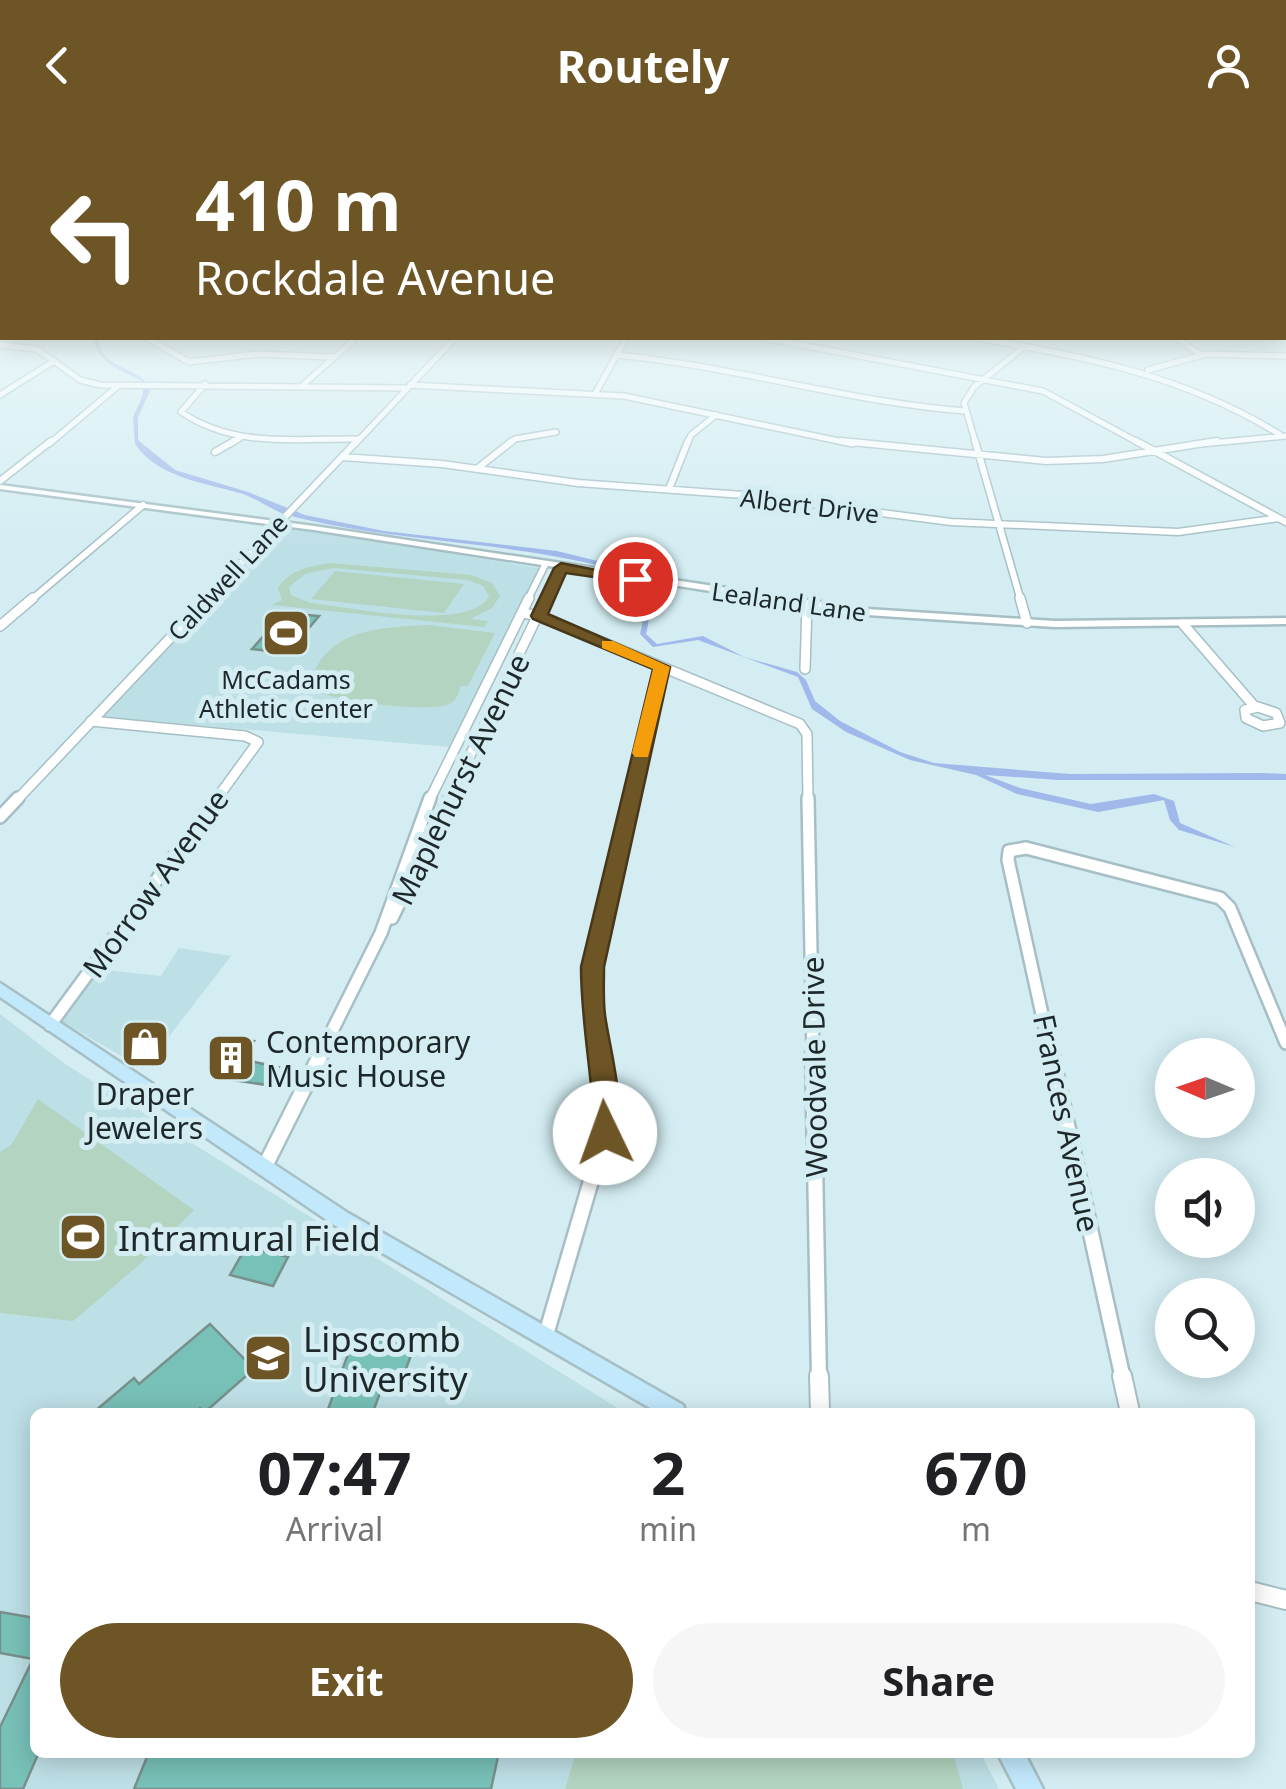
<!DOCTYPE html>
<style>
:root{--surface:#fff;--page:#f6f6f6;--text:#202124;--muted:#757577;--accent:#6e5526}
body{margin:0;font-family:"Noto Sans",sans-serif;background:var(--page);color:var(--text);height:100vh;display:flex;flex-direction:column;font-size:38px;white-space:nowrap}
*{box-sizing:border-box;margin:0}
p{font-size:32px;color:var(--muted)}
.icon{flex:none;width:55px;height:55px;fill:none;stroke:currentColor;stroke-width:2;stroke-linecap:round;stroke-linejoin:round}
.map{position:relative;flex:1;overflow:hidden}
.sheet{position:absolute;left:30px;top:1278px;width:1225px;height:350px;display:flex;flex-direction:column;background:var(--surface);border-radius:15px;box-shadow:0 5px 25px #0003}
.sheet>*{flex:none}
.top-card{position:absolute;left:0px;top:0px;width:1288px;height:210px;box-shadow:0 5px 25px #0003;background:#6e5526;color:#fff;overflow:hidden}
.needle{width:65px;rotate:272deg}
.controls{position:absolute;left:1155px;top:908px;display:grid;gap:20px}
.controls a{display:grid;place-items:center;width:100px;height:100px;border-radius:50%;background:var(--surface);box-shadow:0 5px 25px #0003;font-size:50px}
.pin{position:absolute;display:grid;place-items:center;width:85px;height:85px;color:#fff;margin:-42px;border:5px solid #fff;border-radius:50%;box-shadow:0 2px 10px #0007}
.me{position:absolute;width:110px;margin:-55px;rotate:357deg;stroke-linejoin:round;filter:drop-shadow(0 0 8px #0008)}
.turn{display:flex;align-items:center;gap:35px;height:210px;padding:0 30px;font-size:45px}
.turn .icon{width:130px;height:130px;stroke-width:2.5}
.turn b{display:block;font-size:70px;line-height:85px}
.eta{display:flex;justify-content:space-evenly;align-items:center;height:170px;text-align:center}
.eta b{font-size:60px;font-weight:700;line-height:70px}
.cta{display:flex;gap:20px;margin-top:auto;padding:20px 30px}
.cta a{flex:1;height:115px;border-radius:60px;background:var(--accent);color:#fff;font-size:40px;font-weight:700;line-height:115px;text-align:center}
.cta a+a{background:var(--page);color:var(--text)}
header{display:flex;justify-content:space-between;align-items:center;height:130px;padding:0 30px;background:var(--accent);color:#fff;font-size:45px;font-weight:700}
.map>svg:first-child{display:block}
.built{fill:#bddfe6}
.green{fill:#b3d4c0;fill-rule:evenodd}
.water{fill:#a0b9ea}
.building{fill:#78c1b8;stroke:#78908c;stroke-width:2.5}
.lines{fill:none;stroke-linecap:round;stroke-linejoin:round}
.minor-far5-casing{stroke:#a6bfc4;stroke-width:8}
.minor-far4-casing{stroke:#a6bfc4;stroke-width:9}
.minor-far3-casing{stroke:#a6bfc4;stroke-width:12}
.minor-far2-casing{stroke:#a6bfc4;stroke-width:16}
.minor-far1-casing{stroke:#a6bfc4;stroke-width:19}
.minor-casing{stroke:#a6bfc4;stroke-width:22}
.tertiary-casing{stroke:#a6bfc4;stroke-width:5}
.secondary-casing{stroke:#a6bfc4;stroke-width:5}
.primary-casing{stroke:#2b82af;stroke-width:4}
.minor-far5{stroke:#fff;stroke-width:5}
.minor-far4{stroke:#fff;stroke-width:6}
.minor-far3{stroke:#fff;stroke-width:9}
.minor-far2{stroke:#fff;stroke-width:11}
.minor-far1{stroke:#fff;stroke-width:14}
.minor{stroke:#fff;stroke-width:18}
.tertiary{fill:#fff;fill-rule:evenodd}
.secondary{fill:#c2e8fc;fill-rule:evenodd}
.primary{fill:#84d1fa;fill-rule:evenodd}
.route{fill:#6e5526;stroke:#483719;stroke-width:2.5}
.slow{fill:#f59e0b}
.labels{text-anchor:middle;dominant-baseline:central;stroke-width:10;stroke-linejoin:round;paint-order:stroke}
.far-street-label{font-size:25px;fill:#1e282a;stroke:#d3edf2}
.far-poi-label{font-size:25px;fill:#1e282a;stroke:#d3edf2}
.street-label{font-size:30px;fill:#1e282a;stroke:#d3edf2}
.poi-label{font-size:30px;fill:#1e282a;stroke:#d3edf2;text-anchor:start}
.near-poi-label{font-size:35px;fill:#1e282a;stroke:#d3edf2;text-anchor:start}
</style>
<header><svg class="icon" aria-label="back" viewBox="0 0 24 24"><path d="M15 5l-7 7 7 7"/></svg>Routely<svg class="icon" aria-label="person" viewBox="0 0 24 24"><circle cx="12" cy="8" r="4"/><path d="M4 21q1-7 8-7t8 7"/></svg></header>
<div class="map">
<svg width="1286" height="1659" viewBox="0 0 1286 1659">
<rect width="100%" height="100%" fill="#d3edf2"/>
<path class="built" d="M 280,396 L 539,438 L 449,617 L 103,587 Z
M 179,818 L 231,826 L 144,939 L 61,891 L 95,839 L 161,846 Z
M 0,884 L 65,934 L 624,1282 L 35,1282 L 35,1622 L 980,1622 L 999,1659 L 0,1659 Z"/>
<path class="green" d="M 331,433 L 471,445 L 492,453 L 500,466 L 492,478 L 470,489 L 488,491 L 484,497 L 272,475 L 282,470 L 278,458 C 289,440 310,436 331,433 ZM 333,438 L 468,450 L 483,456 L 489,466 C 470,503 348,477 311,473 L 291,465 L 289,457 L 305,444 Z
M 335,441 L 464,454 L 444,483 L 311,469 Z
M 429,495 L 495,503 L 468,556 L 461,556 C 456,565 459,569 449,574 C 432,583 329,572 310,558 C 320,499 381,497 429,495 Z
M 38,969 L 194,1080 L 139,1135 L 73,1191 L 0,1183 L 0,1022 L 12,1014 Z
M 576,1623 L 953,1623 L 963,1659 L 565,1659 Z"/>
<path class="water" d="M 93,208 L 98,208 C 99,239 140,236 151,259 L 138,287 L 138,310 L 175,340 L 248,362 L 305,385 L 384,401 L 557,421 L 610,434 L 619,449 C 647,456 653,478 646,504 L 657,514 L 703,506 L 744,527 L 797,542 L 806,550 L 815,571 L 840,591 L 900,622 L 934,633 L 1070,644 L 1262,643 L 1286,644 L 1286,650 L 1058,650 L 985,645 L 1020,658 L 1091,674 L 1154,664 L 1174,671 L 1180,693 L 1235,717 L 1179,700 L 1170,690 L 1164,670 L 1098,682 L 1017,664 L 976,645 L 910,630 L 846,602 L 812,579 L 798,547 L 698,510 L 653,517 L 640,504 L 646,477 L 632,456 L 609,449 L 605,437 C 503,411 394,412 291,386 C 274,382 260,370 243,364 C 207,353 159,349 135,314 L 133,287 L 143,265 L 142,251 C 121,240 98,233 93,208 Z"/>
<path class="building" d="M 284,483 L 319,486 L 288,523 L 252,519 Z
M 236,907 L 254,911 L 241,929 L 282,938 L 278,946 L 285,947 L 280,957 L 213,947 L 216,942 L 212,941 Z
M 246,1117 L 288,1127 L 273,1156 L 230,1145 Z
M 210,1194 L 254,1239 L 205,1282 L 200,1278 L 195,1282 L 94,1282 L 134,1248 L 139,1254 Z
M 355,1205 L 414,1217 L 403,1247 L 387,1244 L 373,1282 L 327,1282 Z
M 0,1482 L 35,1488 L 35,1622 L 39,1622 L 23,1659 L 0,1659 L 0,1597 L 33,1529 L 0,1523 Z
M 149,1622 L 499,1622 L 491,1659 L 134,1659 Z"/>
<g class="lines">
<g class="minor-far5-casing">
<path id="minor-far5" d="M 147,208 L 189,232 L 257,224 L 334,227
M 765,208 L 1043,261 L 1141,314
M 977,208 C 1084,226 1185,246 1279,304
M 1176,208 L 1200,224
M 0,215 L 37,219 L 80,250 L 101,255 L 407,258
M 616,225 C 734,236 848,272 966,281
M 1148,240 L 1206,224 L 1286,226
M 205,254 L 181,282 C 236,319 297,308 360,309
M 304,254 L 356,208
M 410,255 L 624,266 L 853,314
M 595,264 L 626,208
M 0,265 L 54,231
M 49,314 L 118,256
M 230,314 L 240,308
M 355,314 L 455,208
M 509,314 L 515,309 L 556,302
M 687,314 L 691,305 L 716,285
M 976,314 L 964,273 L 974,257 L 1025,216
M 1201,314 L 1286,306"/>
</g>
<g class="minor-far4-casing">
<path id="minor-far4" d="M 841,311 L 1046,331 L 1103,329 L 1217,311
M 975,311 L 1021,471
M 1136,311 L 1286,392
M 215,322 L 234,311
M 342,327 L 442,334 L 578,353 L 743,365 L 951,392 L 1178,402 L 1279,388
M 478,338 L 512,311
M 0,351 L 51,311
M 669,359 L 688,311
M 30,471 L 143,375
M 205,471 L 357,311
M 527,471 L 545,435
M 545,471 L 561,437"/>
</g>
<g class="minor-far3-casing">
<path id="minor-far3" d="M 1020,468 L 1027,493
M 523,483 L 539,486 L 800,594 L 807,604 L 808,671
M 1183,494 L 1255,577
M 0,496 L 33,468
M 805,539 L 807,475
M 1258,577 L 1276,583 L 1280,593 L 1263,596 L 1246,588 L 1245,580 Z
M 91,591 L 245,606 L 258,612 L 215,671
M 16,671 L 208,468
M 429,671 L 529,468
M 448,671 L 546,468
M 631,671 L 662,537"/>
</g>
<g class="minor-far2-casing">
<path id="minor-far2" d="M 808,668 L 813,925
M 0,687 L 18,668
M 392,788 L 450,668
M 50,895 L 217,668
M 320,925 L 381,803 L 430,668
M 597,925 L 593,837 L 632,668
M 1051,925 L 1008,730 L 1009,721 L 1026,718 L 1220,768 L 1230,778 L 1286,913"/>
</g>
<g class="minor-far1-casing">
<path id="minor-far1" d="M 813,922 L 819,1249
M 1051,922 L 1123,1249
M 264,1038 L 322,922
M 545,1208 L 605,1003 L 597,922"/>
</g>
<g class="minor-casing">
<path id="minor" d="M 819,1246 L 820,1282
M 1122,1246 L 1130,1282
M 1250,1461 L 1286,1470"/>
</g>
<g class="tertiary-casing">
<path id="tertiary" d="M 0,355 L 314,396 L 867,479 L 1055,491 L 1286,488 L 1286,494 L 1055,497 L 867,485 L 314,400 L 0,359 Z"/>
</g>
<g class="secondary-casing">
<path id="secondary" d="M 0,853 L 348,1083 L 683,1275 L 686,1282 L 657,1282 L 334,1095 L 0,867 Z
M 997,1622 L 1024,1622 L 1043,1659 L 1016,1659 Z"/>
</g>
<g class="primary-casing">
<path id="primary" d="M 0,200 L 2,200 L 2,205 L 0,205 Z"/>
</g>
<use href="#minor-far5" class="minor-far5"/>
<use href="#minor-far4" class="minor-far4"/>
<use href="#minor-far3" class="minor-far3"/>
<use href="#minor-far2" class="minor-far2"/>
<use href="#minor-far1" class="minor-far1"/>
<use href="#minor" class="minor"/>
<use href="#tertiary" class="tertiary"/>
<use href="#secondary" class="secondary"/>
<use href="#primary" class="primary"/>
</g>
<linearGradient id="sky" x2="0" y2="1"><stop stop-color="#8bb6e9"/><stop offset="0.45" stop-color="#ebf7f9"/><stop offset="1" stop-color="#ebf7f9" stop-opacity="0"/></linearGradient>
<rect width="1286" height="421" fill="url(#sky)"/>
<path class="route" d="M 561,433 L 642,449 L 635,453 L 566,443 L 548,484 L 670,537 L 604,837 C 604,853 603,869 605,885 C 609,915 628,984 615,1011 L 605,1014 L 596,1011 C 588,995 592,973 591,956 C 587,915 581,877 581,837 L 653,539 L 533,489 L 531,486 L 554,438 Z"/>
<path class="slow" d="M 602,511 L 613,511 L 670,537 L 648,627 L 635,627 L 632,623 L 653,539 L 602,518 Z"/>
<defs>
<g id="stadium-square" transform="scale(2.5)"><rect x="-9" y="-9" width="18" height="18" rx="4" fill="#6e5526" stroke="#d3edf2"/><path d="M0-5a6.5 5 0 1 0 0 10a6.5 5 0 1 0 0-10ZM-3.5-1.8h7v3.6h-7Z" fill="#fff"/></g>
<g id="shop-square" transform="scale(2.5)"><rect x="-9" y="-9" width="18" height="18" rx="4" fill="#6e5526" stroke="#d3edf2"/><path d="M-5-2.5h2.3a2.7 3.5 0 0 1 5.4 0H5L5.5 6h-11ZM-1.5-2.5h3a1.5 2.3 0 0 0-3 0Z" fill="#fff"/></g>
<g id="building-square" transform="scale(2.5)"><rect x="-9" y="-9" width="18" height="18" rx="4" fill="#6e5526" stroke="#d3edf2"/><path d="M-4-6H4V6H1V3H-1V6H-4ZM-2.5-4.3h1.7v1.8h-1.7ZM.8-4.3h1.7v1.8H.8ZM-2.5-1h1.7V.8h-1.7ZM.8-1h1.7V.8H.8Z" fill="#fff"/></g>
<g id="university-square" transform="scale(2.5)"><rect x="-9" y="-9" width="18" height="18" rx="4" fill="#6e5526" stroke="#d3edf2"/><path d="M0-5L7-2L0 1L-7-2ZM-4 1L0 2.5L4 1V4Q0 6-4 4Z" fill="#fff"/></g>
</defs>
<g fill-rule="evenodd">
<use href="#stadium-square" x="286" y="503"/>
<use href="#shop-square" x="145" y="914"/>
<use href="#building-square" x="231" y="928"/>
<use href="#stadium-square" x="83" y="1107"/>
<use href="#university-square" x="268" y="1228"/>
</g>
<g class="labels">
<g class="far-street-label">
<text transform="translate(810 375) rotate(7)">Albert Drive</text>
<text transform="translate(227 447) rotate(-47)">Caldwell Lane</text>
<text transform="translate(789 471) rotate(8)">Lealand Lane</text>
</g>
<g class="far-poi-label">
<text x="286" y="549">McCadams<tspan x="286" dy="29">Athletic Center</tspan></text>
</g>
<g class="street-label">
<text transform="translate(460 649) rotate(-64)">Maplehurst Avenue</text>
<text transform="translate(155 753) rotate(-54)">Morrow Avenue</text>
<text transform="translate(814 937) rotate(-91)">Woodvale Drive</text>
<text transform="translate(1067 993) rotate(78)">Frances Avenue</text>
</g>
<g class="poi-label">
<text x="266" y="911">Contemporary<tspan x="266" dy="34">Music House</tspan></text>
<text x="145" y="963" text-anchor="middle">Draper<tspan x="145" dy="34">Jewelers</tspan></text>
</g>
<g class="near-poi-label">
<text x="118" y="1107">Intramural Field</text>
<text x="303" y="1208">Lipscomb<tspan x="303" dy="40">University</tspan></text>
</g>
</g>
</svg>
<div class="controls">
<a><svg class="needle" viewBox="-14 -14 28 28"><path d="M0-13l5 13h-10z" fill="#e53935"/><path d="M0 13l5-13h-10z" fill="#757577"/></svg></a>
<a><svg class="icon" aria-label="sound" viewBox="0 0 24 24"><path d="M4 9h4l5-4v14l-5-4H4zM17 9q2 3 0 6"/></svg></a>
<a><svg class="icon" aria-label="search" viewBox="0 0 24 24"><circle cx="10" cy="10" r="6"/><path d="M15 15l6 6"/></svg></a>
</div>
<div class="pin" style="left:635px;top:449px;background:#d93025"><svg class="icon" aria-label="arrive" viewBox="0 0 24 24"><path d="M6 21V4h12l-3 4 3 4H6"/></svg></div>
<svg class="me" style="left:605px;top:1003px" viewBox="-20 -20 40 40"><circle r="19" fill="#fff"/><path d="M0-13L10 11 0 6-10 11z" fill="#6e5526"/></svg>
<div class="top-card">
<div class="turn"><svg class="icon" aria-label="left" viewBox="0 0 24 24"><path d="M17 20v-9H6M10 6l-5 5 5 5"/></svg><div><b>410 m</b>Rockdale Avenue</div></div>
</div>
<section class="sheet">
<div class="eta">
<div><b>07:47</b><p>Arrival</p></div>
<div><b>2</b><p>min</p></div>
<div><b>670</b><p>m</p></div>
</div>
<div class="cta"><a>Exit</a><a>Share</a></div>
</section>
</div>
